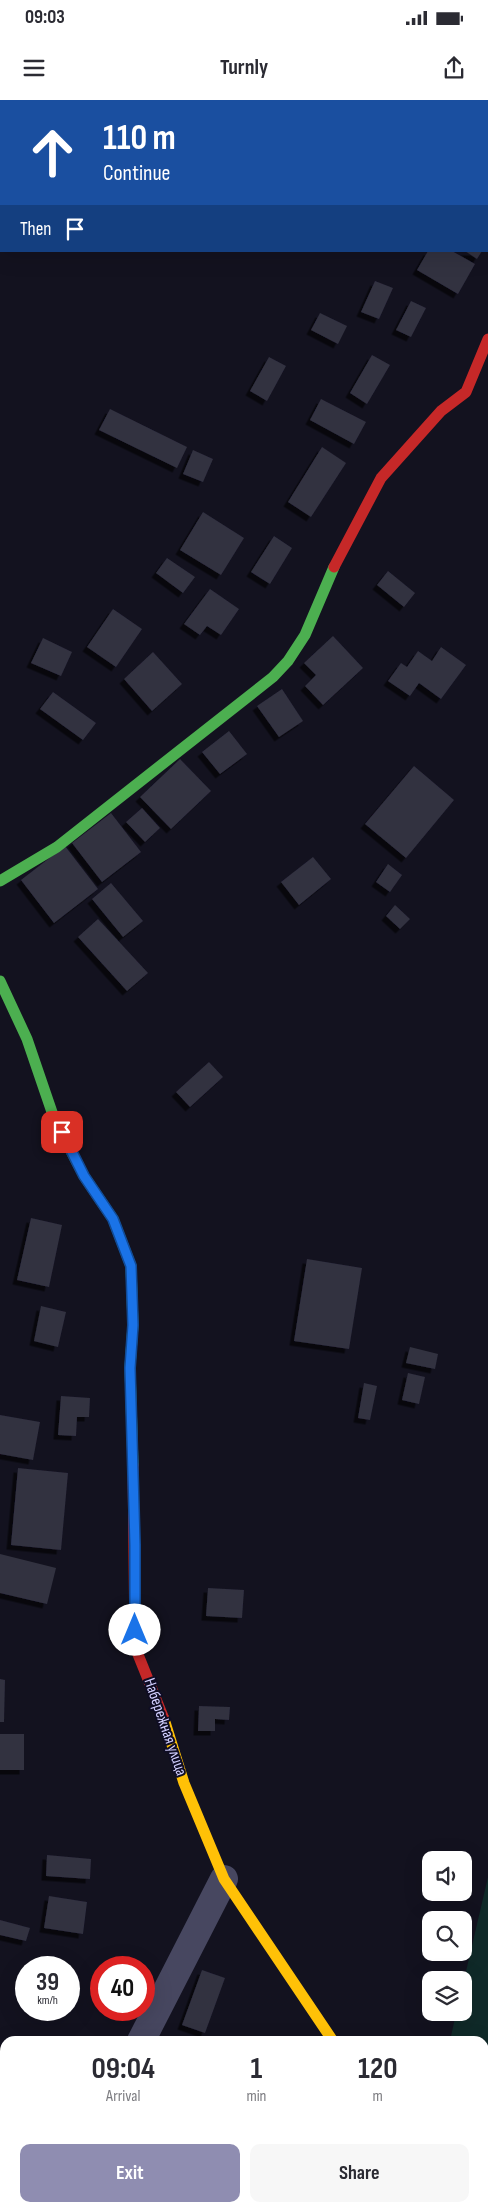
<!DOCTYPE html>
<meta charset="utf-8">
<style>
:root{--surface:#fff;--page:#f7f7f7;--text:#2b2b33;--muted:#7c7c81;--accent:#8f8db1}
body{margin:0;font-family:"Sofia Sans Condensed",sans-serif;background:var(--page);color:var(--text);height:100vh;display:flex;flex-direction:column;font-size:19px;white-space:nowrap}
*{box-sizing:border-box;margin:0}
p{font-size:16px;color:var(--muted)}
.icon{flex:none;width:28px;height:28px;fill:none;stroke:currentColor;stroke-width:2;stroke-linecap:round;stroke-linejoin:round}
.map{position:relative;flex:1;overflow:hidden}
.details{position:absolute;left:0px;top:1936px;width:489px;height:176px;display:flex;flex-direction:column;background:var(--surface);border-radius:15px 15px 0 0;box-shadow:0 5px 20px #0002}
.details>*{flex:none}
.guide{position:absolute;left:0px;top:0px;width:489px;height:152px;box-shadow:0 5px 20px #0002;background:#1a4fa0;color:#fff;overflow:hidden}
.controls{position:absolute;left:422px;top:1751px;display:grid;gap:10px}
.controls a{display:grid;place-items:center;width:50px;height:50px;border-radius:10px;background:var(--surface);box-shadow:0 5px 20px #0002;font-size:25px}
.speed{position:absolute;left:15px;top:1856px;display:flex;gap:10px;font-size:25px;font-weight:700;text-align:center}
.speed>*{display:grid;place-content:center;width:65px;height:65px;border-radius:50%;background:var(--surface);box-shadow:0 5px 20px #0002;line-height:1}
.speed small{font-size:12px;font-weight:400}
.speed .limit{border:8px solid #d22;background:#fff;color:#111}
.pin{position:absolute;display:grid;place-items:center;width:42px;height:42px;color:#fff;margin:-21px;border-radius:10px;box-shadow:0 2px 8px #0006}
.me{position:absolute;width:55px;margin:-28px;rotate:0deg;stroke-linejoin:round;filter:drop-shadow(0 0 4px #0008)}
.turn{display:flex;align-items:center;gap:18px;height:105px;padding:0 20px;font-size:22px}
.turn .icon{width:65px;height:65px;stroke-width:2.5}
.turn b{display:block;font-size:35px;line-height:42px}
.then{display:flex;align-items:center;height:48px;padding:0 20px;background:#0003;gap:10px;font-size:19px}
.eta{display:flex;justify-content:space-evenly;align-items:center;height:85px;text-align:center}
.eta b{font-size:30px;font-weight:700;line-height:35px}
.action{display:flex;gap:10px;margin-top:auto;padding:10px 20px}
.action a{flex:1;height:58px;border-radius:10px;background:var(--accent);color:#fff;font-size:20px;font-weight:700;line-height:58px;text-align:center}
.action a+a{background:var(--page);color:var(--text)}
.status{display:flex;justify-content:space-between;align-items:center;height:35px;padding:0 25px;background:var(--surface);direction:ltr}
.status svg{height:14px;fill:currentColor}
header{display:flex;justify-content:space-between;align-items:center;height:65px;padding:0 20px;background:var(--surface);font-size:22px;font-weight:700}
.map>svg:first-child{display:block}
.green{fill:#102a29}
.building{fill:#313041;filter:url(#shadow)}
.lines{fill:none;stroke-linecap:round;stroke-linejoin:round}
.street{stroke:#474760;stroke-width:28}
.fast{stroke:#4caf50;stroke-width:11}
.slow{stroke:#ffc107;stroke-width:11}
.jam{stroke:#c62828;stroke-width:11}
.route-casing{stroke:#114b97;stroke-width:12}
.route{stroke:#1a73e8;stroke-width:9}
.labels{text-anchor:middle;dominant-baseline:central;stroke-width:4;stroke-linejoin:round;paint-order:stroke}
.street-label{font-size:16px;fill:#d2cfff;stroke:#0f0d24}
</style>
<div class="status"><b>09:03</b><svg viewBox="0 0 49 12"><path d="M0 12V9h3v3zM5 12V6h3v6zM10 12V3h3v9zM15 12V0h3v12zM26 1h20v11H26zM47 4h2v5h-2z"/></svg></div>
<header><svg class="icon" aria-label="menu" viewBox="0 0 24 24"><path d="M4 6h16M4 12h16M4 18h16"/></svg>Turnly<svg class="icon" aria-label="share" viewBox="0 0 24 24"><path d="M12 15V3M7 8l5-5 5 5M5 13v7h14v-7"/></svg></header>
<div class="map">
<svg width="488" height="2112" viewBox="0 0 488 2112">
<defs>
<filter id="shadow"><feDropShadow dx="-4.5" dy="4.5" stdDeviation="0" flood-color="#0009"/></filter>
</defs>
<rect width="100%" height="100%" fill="#13121f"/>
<path class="green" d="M 488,1777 L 488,2112 L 410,2112 L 411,2108 L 484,2108 L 484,1941 L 450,1941 L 456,1913 L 464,1912 L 464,1880 Z"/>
<path class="building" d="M 428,151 L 452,151 L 475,164 L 458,194 L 417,170 Z
M 465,151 L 482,151 L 477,159 Z
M 375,181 L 393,188 L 379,219 L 361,212 Z
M 411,201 L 426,208 L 411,237 L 396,230 Z
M 320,213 L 347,226 L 338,244 L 311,230 Z
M 372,255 L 390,265 L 367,304 L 350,293 Z
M 269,257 L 286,266 L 267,301 L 250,291 Z
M 321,299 L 366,322 L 354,344 L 310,320 Z
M 110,309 L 187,347 L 177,368 L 99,330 Z
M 322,347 L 346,363 L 311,417 L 288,402 Z
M 193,350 L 213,359 L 203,382 L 183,374 Z
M 203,412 L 244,438 L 221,475 L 180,450 Z
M 274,436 L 292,448 L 270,484 L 251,472 Z
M 167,458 L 195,477 L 183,493 L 156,473 Z
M 388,471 L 415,493 L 404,507 L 377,485 Z
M 210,489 L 239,509 L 221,535 L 207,526 L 200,535 L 184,524 Z
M 113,509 L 142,529 L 116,567 L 87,547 Z
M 333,536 L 363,568 L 323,605 L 305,586 L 316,575 L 304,563 Z
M 43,538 L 72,552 L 61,576 L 31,563 Z
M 441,547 L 466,565 L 441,599 L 419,583 L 410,596 L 388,581 L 401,563 L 407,567 L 418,551 L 432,561 Z
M 153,552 L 182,584 L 152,611 L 124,579 Z
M 282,589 L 303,621 L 279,637 L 257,606 Z
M 53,592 L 96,623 L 83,640 L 40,609 Z
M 229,631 L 247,654 L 220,674 L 202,652 Z
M 180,659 L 211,691 L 171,729 L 140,697 Z
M 414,666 L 454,700 L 406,758 L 365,724 Z
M 142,708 L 160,728 L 145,742 L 126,722 Z
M 111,713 L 141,752 L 102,782 L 72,743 Z
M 65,746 L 98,789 L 54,823 L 21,780 Z
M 313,757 L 331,779 L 299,805 L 281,782 Z
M 388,764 L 402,775 L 390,792 L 376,782 Z
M 111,783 L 143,821 L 123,837 L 92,799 Z
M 395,805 L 410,819 L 400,829 L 386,816 Z
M 98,819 L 148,873 L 127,891 L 78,837 Z
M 209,962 L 223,977 L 190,1007 L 176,992 Z
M 31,1118 L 62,1125 L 49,1187 L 17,1180 Z
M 307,1159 L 362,1168 L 349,1249 L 294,1241 Z
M 41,1206 L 66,1212 L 58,1247 L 34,1241 Z
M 410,1247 L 438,1254 L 435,1269 L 406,1263 Z
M 408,1273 L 425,1277 L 419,1304 L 402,1300 Z
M 364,1283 L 377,1286 L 370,1320 L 358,1318 Z
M 61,1296 L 90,1298 L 89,1317 L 77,1317 L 76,1336 L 58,1335 Z
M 0,1315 L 40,1322 L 33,1360 L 0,1354 Z
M 18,1368 L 68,1373 L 61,1450 L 11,1445 Z
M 0,1454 L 56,1468 L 47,1504 L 0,1493 Z
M 208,1488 L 244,1490 L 242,1518 L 206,1516 Z
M 0,1579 L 5,1580 L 4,1622 L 0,1622 Z
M 199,1606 L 230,1607 L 229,1620 L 215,1619 L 215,1631 L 198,1631 Z
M 0,1634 L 24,1634 L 24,1670 L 0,1670 Z
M 47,1755 L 91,1759 L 90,1779 L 46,1776 Z
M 49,1796 L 87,1802 L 83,1834 L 44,1828 Z
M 0,1820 L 30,1828 L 26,1841 L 0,1835 Z
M 202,1870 L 225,1878 L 205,1933 L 182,1925 Z"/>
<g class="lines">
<path class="street" d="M 141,1941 L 224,1779
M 222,2108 L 231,2112
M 317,2112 L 319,2108"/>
<path class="fast" d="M 0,781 L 57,747 L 273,577 L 288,561 L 305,535 L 334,467
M 0,881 L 27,939 L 54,1018 L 84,1076 L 113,1119 L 131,1166 L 133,1225 L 130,1267 L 133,1365"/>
<path class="slow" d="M 164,1619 L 184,1683 L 224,1779 L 333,1941"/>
<path class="jam" d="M 334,467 L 381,378 L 441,311 L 466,292 L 488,239
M 133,1365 L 135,1547 L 164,1619"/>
</g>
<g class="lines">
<g class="route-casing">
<path id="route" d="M 62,1032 L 84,1076 L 113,1119 L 131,1166 L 133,1225 L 130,1268 L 135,1445 L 135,1530"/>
</g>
<use href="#route" class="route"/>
</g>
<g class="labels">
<g class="street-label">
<text transform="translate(165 1627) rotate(71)">Набережная улица</text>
</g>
</g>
</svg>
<div class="controls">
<a><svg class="icon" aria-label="sound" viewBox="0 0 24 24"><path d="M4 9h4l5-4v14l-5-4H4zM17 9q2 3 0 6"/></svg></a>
<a><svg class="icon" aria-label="search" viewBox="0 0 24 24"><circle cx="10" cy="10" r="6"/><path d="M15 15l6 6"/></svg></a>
<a><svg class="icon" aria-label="layers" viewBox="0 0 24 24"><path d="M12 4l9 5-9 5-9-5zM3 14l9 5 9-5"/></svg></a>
</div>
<div class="speed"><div>39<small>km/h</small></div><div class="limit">40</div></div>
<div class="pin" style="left:62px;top:1032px;background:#d93025"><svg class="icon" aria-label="arrive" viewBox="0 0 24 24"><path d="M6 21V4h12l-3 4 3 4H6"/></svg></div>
<svg class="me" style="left:135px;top:1530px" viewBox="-20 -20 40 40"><circle r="19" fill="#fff"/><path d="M0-13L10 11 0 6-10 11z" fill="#1a73e8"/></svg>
<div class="guide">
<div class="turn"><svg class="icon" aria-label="ahead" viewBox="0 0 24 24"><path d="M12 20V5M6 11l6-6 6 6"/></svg><div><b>110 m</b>Continue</div></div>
<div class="then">Then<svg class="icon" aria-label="arrive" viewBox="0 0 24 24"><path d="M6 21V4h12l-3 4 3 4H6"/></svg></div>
</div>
<section class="details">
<div class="eta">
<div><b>09:04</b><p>Arrival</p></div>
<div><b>1</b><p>min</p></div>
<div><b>120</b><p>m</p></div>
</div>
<div class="action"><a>Exit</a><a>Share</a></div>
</section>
</div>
